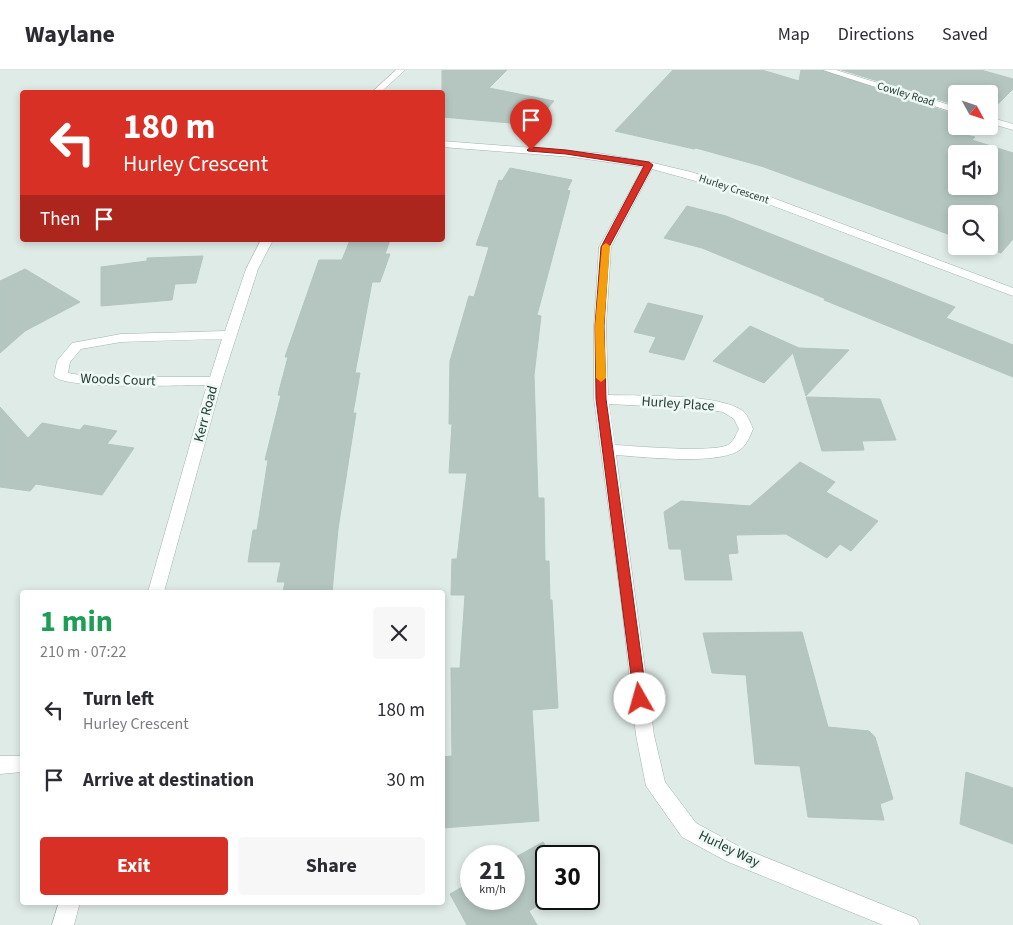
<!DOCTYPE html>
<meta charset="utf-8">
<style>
:root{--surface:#fff;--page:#f7f7f7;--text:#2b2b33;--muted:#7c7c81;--line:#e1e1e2;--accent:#d93025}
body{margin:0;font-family:"Source Sans 3",sans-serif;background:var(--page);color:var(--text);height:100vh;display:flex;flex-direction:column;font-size:19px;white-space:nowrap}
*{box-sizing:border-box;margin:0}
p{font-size:16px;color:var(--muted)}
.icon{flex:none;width:28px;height:28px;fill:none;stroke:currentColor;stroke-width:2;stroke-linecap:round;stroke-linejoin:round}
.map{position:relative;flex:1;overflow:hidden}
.panel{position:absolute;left:20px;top:520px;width:425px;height:315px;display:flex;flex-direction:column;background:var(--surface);border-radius:5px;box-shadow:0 2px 8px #0003}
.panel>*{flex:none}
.banner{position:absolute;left:20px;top:20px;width:425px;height:152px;border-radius:5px;box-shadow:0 2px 8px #0003;background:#d93025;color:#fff;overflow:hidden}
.needle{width:32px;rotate:130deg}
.buttons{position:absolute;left:948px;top:15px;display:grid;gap:10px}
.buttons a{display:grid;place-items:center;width:50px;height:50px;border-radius:5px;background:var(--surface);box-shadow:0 2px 8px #0003;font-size:25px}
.speed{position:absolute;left:460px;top:775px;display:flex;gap:10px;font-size:25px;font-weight:700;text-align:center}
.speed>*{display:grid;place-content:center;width:65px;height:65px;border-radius:50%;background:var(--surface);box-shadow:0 2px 8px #0003;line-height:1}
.speed small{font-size:12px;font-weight:400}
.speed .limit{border:2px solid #111;border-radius:8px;background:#fff;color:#111}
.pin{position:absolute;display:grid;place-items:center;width:42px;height:42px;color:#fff;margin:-51px -21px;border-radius:50% 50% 50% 0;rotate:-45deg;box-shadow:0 0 5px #0007}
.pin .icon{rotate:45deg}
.me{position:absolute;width:55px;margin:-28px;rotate:353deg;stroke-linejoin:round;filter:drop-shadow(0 0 4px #0008)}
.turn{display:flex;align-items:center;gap:18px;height:105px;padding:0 20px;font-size:22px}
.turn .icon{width:65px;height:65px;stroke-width:2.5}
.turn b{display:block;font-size:35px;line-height:42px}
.then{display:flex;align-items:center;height:48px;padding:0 20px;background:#0003;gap:10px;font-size:19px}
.round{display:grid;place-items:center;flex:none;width:52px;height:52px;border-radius:5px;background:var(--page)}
.overview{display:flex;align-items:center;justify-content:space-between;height:85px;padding:0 20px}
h1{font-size:30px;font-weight:700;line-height:38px;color:#1e9e55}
.action{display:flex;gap:10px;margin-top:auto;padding:10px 20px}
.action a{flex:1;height:58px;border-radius:5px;background:var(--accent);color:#fff;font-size:20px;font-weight:700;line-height:58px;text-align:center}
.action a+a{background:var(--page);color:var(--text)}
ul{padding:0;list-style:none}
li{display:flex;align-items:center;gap:15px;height:70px;padding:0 20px}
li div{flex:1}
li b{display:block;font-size:19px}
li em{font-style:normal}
header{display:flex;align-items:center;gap:30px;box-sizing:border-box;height:70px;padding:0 25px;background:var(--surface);border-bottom:1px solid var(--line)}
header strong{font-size:24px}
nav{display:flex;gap:28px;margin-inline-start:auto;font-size:18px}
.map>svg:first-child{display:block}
.building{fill:#b5c6c0;stroke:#b2c5be;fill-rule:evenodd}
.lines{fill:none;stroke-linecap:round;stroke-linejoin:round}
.minor-casing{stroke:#a2b3ae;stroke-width:1}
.minor{fill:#fff;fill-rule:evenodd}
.route{fill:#d93025;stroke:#8d1f18}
.slow{fill:#f59e0b}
.labels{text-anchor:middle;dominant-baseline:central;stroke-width:5;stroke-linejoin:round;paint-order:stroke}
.far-street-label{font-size:11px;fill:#203c36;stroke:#f0f8f4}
.street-label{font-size:14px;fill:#203c36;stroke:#f0f8f4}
</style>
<header>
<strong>Waylane</strong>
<nav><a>Map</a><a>Directions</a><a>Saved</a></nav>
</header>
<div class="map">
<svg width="1013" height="855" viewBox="0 0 1013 855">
<rect width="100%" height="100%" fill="#dfebe7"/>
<path class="building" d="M 442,0 L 507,0 L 489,18 L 554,31 L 533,55 L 442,47 Z
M 673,0 L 762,0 L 799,11 L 801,0 L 821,0 L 956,45 L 956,56 L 975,56 L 966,65 L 975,67 L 972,70 L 1013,83 L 1013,169 L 1001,183 L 983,176 L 989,176 L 989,144 L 956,144 L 956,167 L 761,96 L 696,78 L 694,79 L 615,61 ZM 956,84 L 989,84 L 989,116 L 956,116 Z
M 842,0 L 981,0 L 1013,9 L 1013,19 L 989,43 L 989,24 L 956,24 L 956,35 Z
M 510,98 L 572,110 L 567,120 L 570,121 L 537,245 L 541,246 L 534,305 L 538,428 L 544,428 L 545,491 L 549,491 L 550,530 L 552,530 L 558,638 L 532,640 L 539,751 L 442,758 L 442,687 L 452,686 L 451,598 L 460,598 L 465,525 L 451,525 L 452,489 L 457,489 L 467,403 L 449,403 L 452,354 L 449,354 L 450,291 L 469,226 L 474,227 L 489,177 L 476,175 L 499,110 L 502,111 Z
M 687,136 L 726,146 L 955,237 L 946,248 L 1013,275 L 1013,307 L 824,230 L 826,229 L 702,178 L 664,168 Z
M 350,170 L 390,170 L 385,184 L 390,184 L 380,212 L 372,212 L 355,303 L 360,303 L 353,343 L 356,343 L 338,459 L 332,522 L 283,522 L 285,512 L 277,512 L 281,492 L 248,492 L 253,460 L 257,460 L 268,390 L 265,390 L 281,325 L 278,325 L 288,287 L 285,287 L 319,190 L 342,190 Z
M 203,186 L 196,213 L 175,214 L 172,230 L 101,236 L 101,197 L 147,191 L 147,188 Z
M 25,199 L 80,232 L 25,261 L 0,283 L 0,211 Z
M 648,233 L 703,246 L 684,290 L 649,282 L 656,267 L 634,262 Z
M 750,256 L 799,278 L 849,280 L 806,326 L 793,283 L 764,313 L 713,291 Z
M 806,327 L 880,329 L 896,370 L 862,371 L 864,380 L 822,381 Z
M 0,337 L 28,368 L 42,353 L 80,360 L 84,355 L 117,361 L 107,374 L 134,378 L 102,425 L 36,414 L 30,421 L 0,417 Z
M 800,392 L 835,412 L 826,422 L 878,451 L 851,481 L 840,474 L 827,488 L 786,464 L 736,465 L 738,483 L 728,484 L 732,510 L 685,510 L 681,479 L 669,479 L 664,442 L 681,431 L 750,436 Z
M 802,562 L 828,657 L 869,661 L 875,667 L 893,729 L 880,734 L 884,750 L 808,747 L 800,696 L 755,694 L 746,605 L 712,603 L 703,563 Z
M 966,702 L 1013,718 L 1013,774 L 960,754 Z
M 543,772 L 552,786 L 546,786 L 546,829 L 549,829 L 529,841 L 537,855 L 467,855 L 450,824 L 471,812 L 471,829 L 514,829 L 514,788 Z"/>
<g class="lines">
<g class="minor-casing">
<path id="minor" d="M 396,0 L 405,0 L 381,22 L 372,22 Z
M 823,0 L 836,0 L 956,37 L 956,43 Z
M 989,47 L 1013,54 L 1013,60 L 989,53 Z
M 442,71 L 598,83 L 649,92 L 691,102 L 765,125 L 1013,218 L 1013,226 L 739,123 L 652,99 L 611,177 L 606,256 L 608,325 C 638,326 722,323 744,342 C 748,346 751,354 753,359 C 750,366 746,377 738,381 C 715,395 644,387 616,385 L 654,665 L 665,712 L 696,753 L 740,777 L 916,848 L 920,855 L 883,855 L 726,791 L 682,767 L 646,716 L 636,665 L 622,538 L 594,329 L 594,256 L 599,177 L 643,97 L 572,87 L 442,77 ZM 609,334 L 704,339 L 723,342 L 734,349 L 739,359 C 736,365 733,372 728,375 C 711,383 636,376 615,375 Z
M 261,170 L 273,170 L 258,199 L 222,311 L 164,522 L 148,522 L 207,315 C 185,315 64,320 54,306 L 57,291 L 72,273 L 121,264 L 225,261 L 246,199 ZM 222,269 L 210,307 L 93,307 L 68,303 L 70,292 L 81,279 L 121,272 Z
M 0,686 L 22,686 L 22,702 L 0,704 Z
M 59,832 L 80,832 L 74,855 L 52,855 Z"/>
</g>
<use href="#minor" class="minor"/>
</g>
<path class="route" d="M 531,77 L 566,80 L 649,92 L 653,95 L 609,177 L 604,256 L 606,329 L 647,629 L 645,633 L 640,635 L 636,633 L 634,629 L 596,329 L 595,256 L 601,177 L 644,96 L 566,84 L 528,81 L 527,80 Z"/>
<path class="slow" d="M 606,173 L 610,176 L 604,256 L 606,308 L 601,312 L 596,308 L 595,256 L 602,176 Z"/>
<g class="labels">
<g class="far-street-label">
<text transform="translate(906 24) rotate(17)">Cowley Road</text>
<text transform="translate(734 119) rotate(18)">Hurley Crescent</text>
</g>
<g class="street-label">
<text transform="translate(118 310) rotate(2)">Woods Court</text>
<text transform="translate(678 334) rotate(4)">Hurley Place</text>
<text transform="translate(206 344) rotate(-75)">Kerr Road</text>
<text transform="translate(729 779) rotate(26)">Hurley Way</text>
</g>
</g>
</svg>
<div class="buttons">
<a><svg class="needle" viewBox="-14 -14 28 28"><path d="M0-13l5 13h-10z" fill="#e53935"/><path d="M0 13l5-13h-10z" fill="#7c7c81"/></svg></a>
<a><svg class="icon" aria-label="sound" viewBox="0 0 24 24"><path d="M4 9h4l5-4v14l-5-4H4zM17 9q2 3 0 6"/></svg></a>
<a><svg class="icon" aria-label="search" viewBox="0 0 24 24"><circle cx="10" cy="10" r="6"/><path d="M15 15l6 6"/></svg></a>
</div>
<div class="speed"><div>21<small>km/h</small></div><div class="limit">30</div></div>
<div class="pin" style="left:531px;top:80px;background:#d93025"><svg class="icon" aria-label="arrive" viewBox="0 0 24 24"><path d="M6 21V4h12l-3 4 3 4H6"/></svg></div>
<svg class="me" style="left:640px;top:629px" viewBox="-20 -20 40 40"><circle r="19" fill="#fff"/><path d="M0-13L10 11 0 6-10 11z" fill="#d93025"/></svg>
<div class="banner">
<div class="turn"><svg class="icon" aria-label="left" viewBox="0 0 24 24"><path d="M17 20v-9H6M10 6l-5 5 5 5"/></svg><div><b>180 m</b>Hurley Crescent</div></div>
<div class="then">Then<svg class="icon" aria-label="arrive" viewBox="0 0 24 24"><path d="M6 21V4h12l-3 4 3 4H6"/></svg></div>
</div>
<section class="panel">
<div class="overview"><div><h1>1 min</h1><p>210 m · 07:22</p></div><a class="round"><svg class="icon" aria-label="close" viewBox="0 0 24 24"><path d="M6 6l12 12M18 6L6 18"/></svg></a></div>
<ul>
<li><svg class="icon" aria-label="left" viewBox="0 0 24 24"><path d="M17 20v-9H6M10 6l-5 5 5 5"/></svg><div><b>Turn left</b><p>Hurley Crescent</p></div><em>180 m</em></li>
<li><svg class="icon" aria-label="arrive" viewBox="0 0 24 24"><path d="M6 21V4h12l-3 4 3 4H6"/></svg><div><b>Arrive at destination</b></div><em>30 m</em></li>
</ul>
<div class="action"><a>Exit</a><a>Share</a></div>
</section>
</div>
